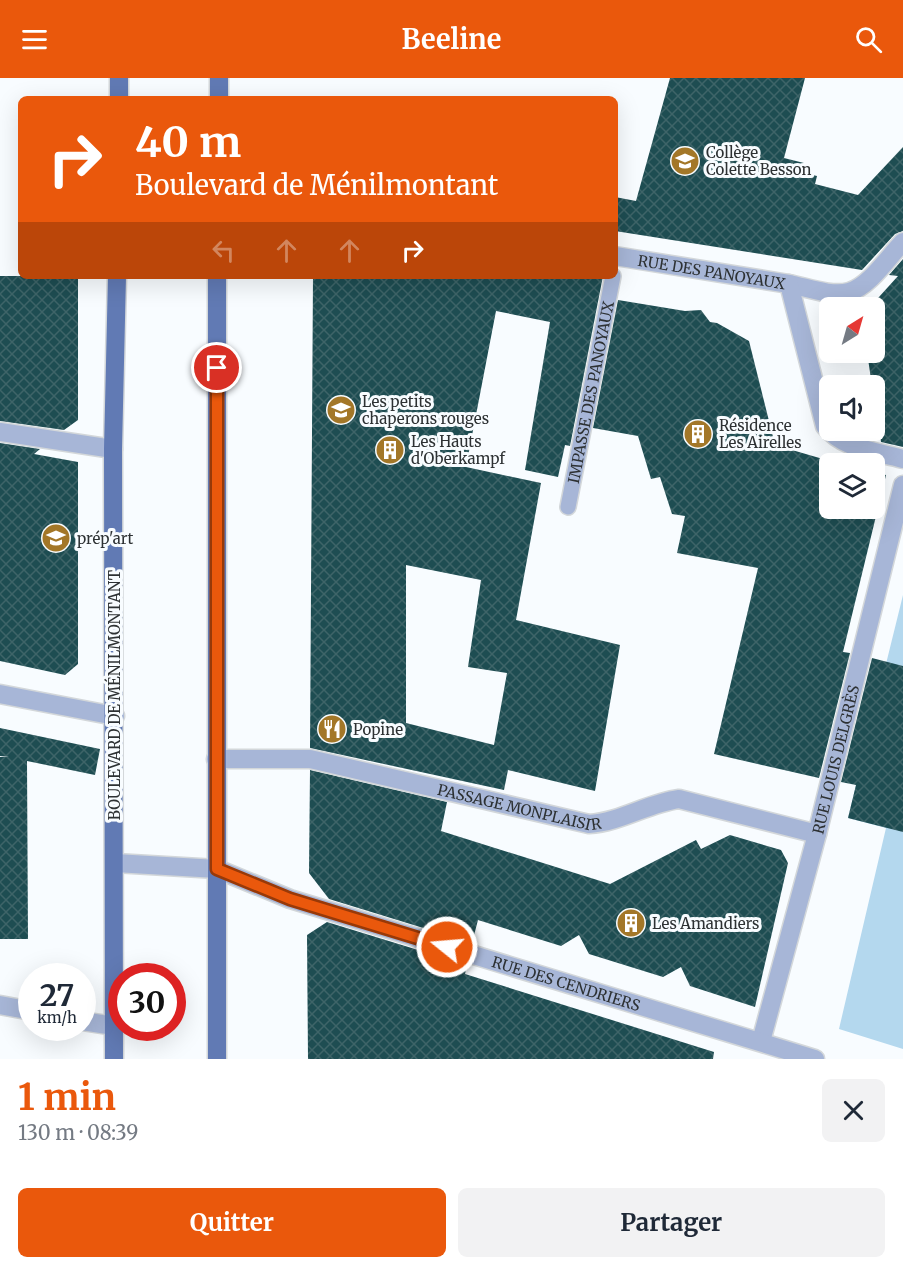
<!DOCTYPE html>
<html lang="fr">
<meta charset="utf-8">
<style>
:root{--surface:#fff;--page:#f2f2f3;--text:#1f2937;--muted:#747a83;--accent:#ea580c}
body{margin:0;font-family:Merriweather,serif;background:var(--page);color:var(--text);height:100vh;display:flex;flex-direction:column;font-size:22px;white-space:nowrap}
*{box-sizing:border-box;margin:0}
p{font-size:20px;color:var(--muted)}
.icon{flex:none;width:33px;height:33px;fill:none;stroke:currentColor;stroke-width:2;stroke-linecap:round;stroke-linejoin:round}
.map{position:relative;height:981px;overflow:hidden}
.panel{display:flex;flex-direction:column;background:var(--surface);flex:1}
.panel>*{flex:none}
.top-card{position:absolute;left:18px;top:18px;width:600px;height:183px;border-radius:9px;box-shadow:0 6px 24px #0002;background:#ea580c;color:#fff;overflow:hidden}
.needle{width:39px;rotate:37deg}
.buttons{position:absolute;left:819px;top:219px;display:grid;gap:12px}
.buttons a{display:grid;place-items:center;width:66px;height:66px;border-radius:9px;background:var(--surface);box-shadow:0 6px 24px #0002;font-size:30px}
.speed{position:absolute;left:18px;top:885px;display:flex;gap:12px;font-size:30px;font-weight:700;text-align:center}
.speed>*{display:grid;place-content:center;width:78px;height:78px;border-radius:50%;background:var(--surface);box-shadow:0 6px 24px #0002;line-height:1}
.speed small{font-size:15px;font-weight:400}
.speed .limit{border:9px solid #d22;background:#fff;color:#111}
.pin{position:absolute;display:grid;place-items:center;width:51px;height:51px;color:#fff;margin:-26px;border:3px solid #fff;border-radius:50%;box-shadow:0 2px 6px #0007}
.me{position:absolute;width:66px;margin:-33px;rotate:287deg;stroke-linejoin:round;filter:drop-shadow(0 0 4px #0008)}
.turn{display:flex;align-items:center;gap:21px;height:126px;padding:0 18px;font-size:27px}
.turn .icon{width:78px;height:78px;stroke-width:2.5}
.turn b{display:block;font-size:42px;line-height:51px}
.lanes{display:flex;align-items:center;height:57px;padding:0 18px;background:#0003;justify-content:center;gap:30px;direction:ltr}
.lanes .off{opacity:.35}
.round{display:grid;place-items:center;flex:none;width:63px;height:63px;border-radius:9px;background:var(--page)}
.headline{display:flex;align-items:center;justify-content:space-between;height:102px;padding:0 18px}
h1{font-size:36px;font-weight:700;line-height:45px;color:var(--accent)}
.action{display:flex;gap:12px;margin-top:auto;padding:12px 18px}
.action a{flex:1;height:69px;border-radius:9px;background:var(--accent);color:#fff;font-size:24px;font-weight:700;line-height:69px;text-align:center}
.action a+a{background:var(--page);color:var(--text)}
header{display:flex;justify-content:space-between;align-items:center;height:78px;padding:0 18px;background:var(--accent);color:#fff;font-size:27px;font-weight:700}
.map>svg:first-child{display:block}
.grass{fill:#b4d8ee}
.building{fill:url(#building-cross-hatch);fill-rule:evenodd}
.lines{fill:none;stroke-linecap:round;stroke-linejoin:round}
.service-casing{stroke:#d3d7da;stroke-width:18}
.pedestrian-casing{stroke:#d3d7da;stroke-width:21}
.minor-casing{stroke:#d3d7da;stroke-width:21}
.primary-casing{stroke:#d3d7da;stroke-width:21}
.service{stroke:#a7b6d7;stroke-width:15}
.pedestrian{stroke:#a7b6d7;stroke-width:18}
.minor{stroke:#a7b6d7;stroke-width:18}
.primary{stroke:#617ab4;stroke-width:18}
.route-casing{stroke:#983908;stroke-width:15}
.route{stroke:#ea580c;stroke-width:10}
.labels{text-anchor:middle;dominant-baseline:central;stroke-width:6;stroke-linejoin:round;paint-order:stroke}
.poi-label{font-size:15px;fill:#2d3133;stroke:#f8fcff;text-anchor:start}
.street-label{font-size:15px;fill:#2d3133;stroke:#f8fcff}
</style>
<header><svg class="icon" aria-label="menu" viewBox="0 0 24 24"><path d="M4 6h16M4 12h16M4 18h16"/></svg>Beeline<svg class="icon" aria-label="search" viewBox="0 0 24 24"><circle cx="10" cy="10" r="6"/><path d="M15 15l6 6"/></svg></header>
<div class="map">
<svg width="903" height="981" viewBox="0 0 903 981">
<defs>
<pattern id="building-cross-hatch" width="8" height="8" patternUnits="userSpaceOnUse" patternTransform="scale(1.5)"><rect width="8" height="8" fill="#1e4d52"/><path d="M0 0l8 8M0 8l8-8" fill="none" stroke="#3e6468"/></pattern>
</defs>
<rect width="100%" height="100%" fill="#f8fcff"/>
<path class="grass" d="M 903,517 L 903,971 L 839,951 L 886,750 L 848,740 Z"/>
<path class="building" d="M 670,0 L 805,0 L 784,80 L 804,85 L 801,94 L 817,98 L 815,106 L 858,117 L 903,69 L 903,153 L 895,156 L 862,192 L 615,153 L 615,119 L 636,123 Z
M 903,181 L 903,369 L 881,364 L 874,308 L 872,308 L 867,274 L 874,274 L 874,230 L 869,230 L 898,198 L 889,197 Z
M 0,198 L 78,198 L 78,342 L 64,352 L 0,343 Z
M 313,198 L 603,198 L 570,368 L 565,367 L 558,399 L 525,392 L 550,244 L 496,233 L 466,389 L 541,405 L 516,542 L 620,567 L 595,713 L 508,692 L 504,712 L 310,670 ZM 406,487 L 481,502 L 468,589 L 507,595 L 494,667 L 406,645 Z
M 618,222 L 685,233 L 701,232 L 710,244 L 717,245 L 749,263 L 775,367 L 840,386 L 830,386 L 830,430 L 874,430 L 874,394 L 886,397 L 843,574 L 850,575 L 819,700 L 714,676 L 758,490 L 677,475 L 685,438 L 672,436 L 660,399 L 651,401 L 638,358 L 593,350 Z
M 0,365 L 40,371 L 34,376 L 78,384 L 78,586 L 65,597 L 0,583 Z
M 872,580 L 903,588 L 903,754 L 848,740 L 856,707 L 841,704 Z
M 0,650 L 100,671 L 95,697 L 27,683 L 28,861 L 0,861 L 0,679 L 9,679 L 0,678 Z
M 310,692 L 447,724 L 441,753 L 610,806 L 696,762 L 701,771 L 730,757 L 781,772 L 788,785 L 755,929 L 690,908 L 681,889 L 663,899 L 589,876 L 579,857 L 561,868 L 478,842 L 472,865 L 329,821 L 309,795 Z
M 327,844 L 467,887 L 465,896 L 714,974 L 713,981 L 308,981 L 307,857 Z"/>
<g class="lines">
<g class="service-casing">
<g id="service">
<path id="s1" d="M 568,429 L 613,198"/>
</g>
</g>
<g class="pedestrian-casing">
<g id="pedestrian">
<path d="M 789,206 C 806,209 831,219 849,214 C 870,208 888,179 903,164"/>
<path id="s2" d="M 216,681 L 310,681 L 589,746 C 621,744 648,725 679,721 L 817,756"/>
<path id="s3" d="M 763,956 L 817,756 L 903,407"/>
</g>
</g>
<g class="minor-casing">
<g id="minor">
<path id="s4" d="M 615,178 L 789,206 L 825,348 C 843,371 875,373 903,381"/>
<path d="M 0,354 L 113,371"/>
<path d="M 0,616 L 115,638"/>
<path id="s5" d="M 115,785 L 217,791 L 290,821 L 815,981"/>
<path d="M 0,927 L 32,933"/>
<path d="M 82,943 L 114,948"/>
</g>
</g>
<g class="primary-casing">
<path id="primary" d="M 119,21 L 119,0
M 219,21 L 219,0
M 114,981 L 113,371 L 117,198
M 217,981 L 217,198"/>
</g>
<use href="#service" class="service"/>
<use href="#pedestrian" class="pedestrian"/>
<use href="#minor" class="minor"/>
<use href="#primary" class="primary"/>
</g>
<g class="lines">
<g class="route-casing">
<path id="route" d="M 217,290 L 217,791 L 290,821 L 447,869"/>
</g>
<use href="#route" class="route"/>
</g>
<defs>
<g id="school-disc" transform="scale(1.5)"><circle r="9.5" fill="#a37728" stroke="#f8fcff"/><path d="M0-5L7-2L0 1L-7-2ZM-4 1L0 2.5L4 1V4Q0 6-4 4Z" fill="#fff"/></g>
<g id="building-disc" transform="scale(1.5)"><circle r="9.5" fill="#a37728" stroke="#f8fcff"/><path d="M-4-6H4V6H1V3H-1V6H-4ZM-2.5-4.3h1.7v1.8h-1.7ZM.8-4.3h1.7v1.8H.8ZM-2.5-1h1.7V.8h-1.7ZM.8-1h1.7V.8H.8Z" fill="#fff"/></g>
<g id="university-disc" transform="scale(1.5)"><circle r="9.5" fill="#a37728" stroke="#f8fcff"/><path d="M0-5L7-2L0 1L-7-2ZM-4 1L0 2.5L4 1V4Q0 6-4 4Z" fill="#fff"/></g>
<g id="restaurant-disc" transform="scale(1.5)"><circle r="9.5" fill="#a37728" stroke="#f8fcff"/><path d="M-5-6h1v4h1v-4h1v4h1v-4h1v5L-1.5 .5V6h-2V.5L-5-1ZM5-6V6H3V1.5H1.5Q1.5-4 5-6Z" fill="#fff"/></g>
</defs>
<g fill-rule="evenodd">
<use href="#school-disc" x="685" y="83"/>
<use href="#school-disc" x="341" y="332"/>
<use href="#building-disc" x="698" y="356"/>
<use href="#building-disc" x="390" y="372"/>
<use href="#university-disc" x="56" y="460"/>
<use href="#restaurant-disc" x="332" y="651"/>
<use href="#building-disc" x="631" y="845"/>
</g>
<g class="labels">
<g class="poi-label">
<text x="706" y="74">Collège<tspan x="706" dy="17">Colette Besson</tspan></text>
<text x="362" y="323">Les petits<tspan x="362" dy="17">chaperons rouges</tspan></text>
<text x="719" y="347">Résidence<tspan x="719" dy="17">Les Airelles</tspan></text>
<text x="411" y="363">Les Hauts<tspan x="411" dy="17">d'Oberkampf</tspan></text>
<text x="77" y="460">prép'art</text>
<text x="353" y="651">Popine</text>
<text x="652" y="845">Les Amandiers</text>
</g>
<g class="street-label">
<text stroke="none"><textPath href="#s4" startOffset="98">RUE DES PANOYAUX</textPath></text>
<text stroke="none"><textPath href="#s1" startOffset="117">IMPASSE DES PANOYAUX</textPath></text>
<text transform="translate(114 617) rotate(-90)">BOULEVARD DE MÉNILMONTANT</text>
<text stroke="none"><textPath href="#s3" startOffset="284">RUE LOUIS DELGRÈS</textPath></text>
<text stroke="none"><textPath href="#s2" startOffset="309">PASSAGE MONPLAISIR</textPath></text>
<text stroke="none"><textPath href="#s5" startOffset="470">RUE DES CENDRIERS</textPath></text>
</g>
</g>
</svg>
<div class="buttons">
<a><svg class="needle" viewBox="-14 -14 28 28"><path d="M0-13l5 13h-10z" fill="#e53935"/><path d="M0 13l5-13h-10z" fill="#747a83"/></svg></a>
<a><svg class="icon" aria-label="sound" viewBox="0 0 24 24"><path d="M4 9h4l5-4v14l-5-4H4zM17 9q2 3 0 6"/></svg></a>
<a><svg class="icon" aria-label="layers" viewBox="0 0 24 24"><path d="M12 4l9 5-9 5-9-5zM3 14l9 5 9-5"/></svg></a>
</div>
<div class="speed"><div>27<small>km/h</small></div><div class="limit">30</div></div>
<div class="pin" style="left:217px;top:290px;background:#d93025"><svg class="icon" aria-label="arrive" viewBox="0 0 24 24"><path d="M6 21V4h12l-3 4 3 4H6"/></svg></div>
<svg class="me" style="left:447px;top:869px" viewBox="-20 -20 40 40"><circle r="17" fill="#ea580c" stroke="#fff" stroke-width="3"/><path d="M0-11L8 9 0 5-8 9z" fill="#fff"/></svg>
<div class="top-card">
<div class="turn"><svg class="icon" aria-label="right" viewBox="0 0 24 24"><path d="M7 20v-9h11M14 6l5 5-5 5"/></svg><div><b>40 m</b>Boulevard de Ménilmontant</div></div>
<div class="lanes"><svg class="icon off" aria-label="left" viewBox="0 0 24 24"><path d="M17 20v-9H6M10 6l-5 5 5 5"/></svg><svg class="icon off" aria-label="ahead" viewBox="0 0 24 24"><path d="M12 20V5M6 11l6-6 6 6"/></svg><svg class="icon off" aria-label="ahead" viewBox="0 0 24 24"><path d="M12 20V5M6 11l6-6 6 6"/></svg><svg class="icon" aria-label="right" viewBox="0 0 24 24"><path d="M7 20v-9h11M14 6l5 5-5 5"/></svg></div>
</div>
</div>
<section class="panel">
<div class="headline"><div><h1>1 min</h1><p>130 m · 08:39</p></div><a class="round"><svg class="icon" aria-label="close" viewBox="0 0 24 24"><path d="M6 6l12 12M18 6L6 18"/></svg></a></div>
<div class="action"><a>Quitter</a><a>Partager</a></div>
</section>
